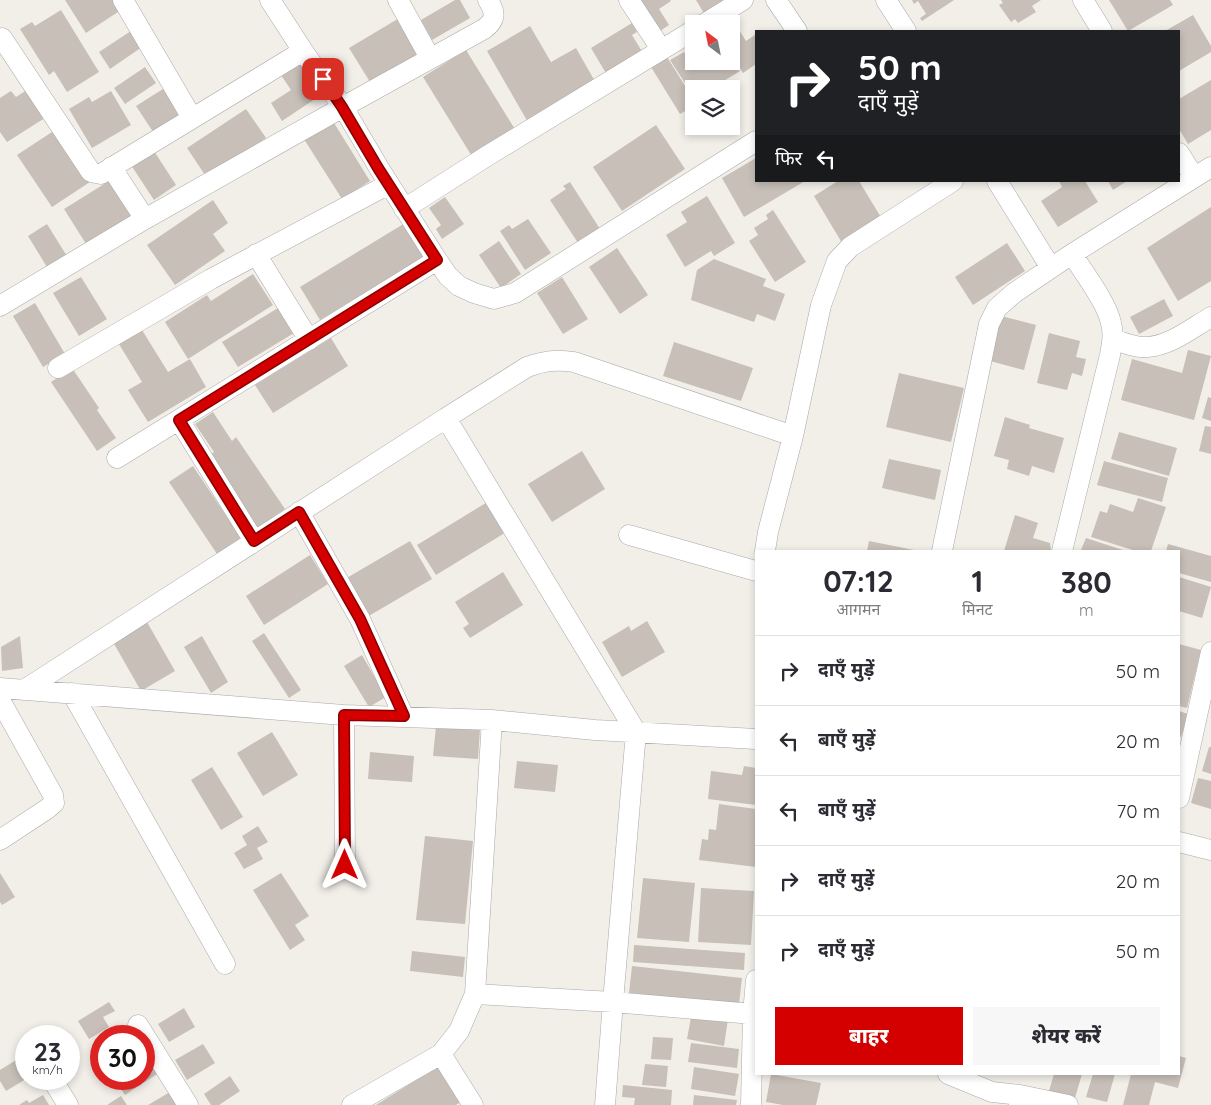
<!DOCTYPE html>
<html lang="hi">
<meta charset="utf-8">
<style>
:root{--surface:#fff;--page:#f7f7f7;--text:#2b2b33;--muted:#7c7c81;--line:#e1e1e2;--accent:#d40000}
body{margin:0;font-family:Quicksand,"Noto Sans Devanagari",sans-serif;background:var(--page);color:var(--text);height:100vh;display:flex;flex-direction:column;font-size:19px;white-space:nowrap}
*{box-sizing:border-box;margin:0}
p{font-size:16px;color:var(--muted)}
.icon{flex:none;width:28px;height:28px;fill:none;stroke:currentColor;stroke-width:2;stroke-linecap:round;stroke-linejoin:round}
.map{position:relative;flex:1;overflow:hidden}
.side{position:absolute;left:755px;top:550px;width:425px;height:525px;display:flex;flex-direction:column;background:var(--surface);border-radius:0px;box-shadow:0 2px 8px #0003}
.side>*{flex:none}
.guide{position:absolute;left:755px;top:30px;width:425px;height:152px;border-radius:0px;box-shadow:0 2px 8px #0003;background:#202124;color:#fff;overflow:hidden}
.needle{width:32px;rotate:328deg}
.controls{position:absolute;left:685px;top:15px;display:grid;gap:10px}
.controls a{display:grid;place-items:center;width:55px;height:55px;border-radius:0px;background:var(--surface);box-shadow:0 2px 8px #0003;font-size:25px}
.speed{position:absolute;left:15px;top:1025px;display:flex;gap:10px;font-size:25px;font-weight:700;text-align:center}
.speed>*{display:grid;place-content:center;width:65px;height:65px;border-radius:50%;background:var(--surface);box-shadow:0 2px 8px #0003;line-height:1}
.speed small{font-size:12px;font-weight:400}
.speed .limit{border:8px solid #d22;background:#fff;color:#111}
.pin{position:absolute;display:grid;place-items:center;width:42px;height:42px;color:#fff;margin:-21px;border-radius:10px;box-shadow:0 2px 8px #0006}
.me{position:absolute;width:55px;margin:-28px;rotate:0deg;stroke-linejoin:round;filter:drop-shadow(0 0 4px #0008)}
.turn{display:flex;align-items:center;gap:18px;height:105px;padding:0 20px;font-size:22px}
.turn .icon{width:65px;height:65px;stroke-width:2.5}
.turn b{display:block;font-size:35px;line-height:42px}
.then{display:flex;align-items:center;height:48px;padding:0 20px;background:#0003;gap:10px;font-size:19px}
.eta{display:flex;justify-content:space-evenly;align-items:center;height:85px;text-align:center}
.eta b{font-size:30px;font-weight:800;line-height:35px}
.action{display:flex;gap:10px;margin-top:auto;padding:10px 20px}
.action a{flex:1;height:58px;border-radius:0px;background:var(--accent);color:#fff;font-size:20px;font-weight:800;line-height:58px;text-align:center}
.action a+a{background:var(--page);color:var(--text)}
ul{padding:0;list-style:none}
li{display:flex;align-items:center;gap:15px;height:70px;padding:0 20px;border-top:1px solid var(--line)}
li div{flex:1}
li b{display:block;font-size:19px}
li em{font-style:normal}
.map>svg:first-child{display:block}
.building{fill:#c7bfb8}
.lines{fill:none;stroke-linecap:round;stroke-linejoin:round}
.street-casing{stroke:#a9a9a9;stroke-width:21}
.street{stroke:#fff;stroke-width:20}
.route-casing{stroke:#8a0000;stroke-width:12}
.route{stroke:#d40000;stroke-width:9}
</style>
<div class="map">
<svg width="1211" height="1105" viewBox="0 0 1211 1105">
<rect width="100%" height="100%" fill="#f2efe9"/>
<path class="building" d="M 65,0 L 114,0 L 121,10 L 86,33 Z
M 455,0 L 460,0 L 470,18 L 432,40 L 421,20 Z
M 640,0 L 670,0 L 671,1 L 659,9 L 669,25 L 660,31 Z
M 696,0 L 729,0 L 705,15 Z
M 912,0 L 954,0 L 922,21 L 920,18 L 926,14 L 918,1 L 914,4 Z
M 1001,0 L 1041,0 L 1032,6 L 1036,12 L 1018,23 L 1015,19 L 1011,22 L 999,5 L 1003,3 Z
M 1109,0 L 1170,0 L 1173,5 L 1128,31 Z
M 61,10 L 99,72 L 67,92 L 54,71 L 49,75 L 20,29 L 32,22 L 35,26 Z
M 1193,15 L 1211,46 L 1211,52 L 1179,71 L 1179,31 L 1165,31 Z
M 401,17 L 422,52 L 370,82 L 349,48 Z
M 734,22 L 746,41 L 755,35 L 756,37 L 756,64 L 743,73 L 731,55 L 731,23 Z
M 632,23 L 637,32 L 632,35 L 646,58 L 610,80 L 591,48 Z
M 530,26 L 551,62 L 576,48 L 597,85 L 529,124 L 487,51 Z
M 131,31 L 142,47 L 110,69 L 99,52 Z
M 466,50 L 516,131 L 473,158 L 423,77 Z
M 684,52 L 689,60 L 694,56 L 694,61 L 731,61 L 731,57 L 740,71 L 711,89 L 694,89 L 694,97 L 670,60 Z
M 667,57 L 694,100 L 694,106 L 680,114 L 651,67 Z
M 300,63 L 321,95 L 282,121 L 271,103 L 291,90 L 281,75 Z
M 145,67 L 156,83 L 125,104 L 114,88 Z
M 1211,80 L 1211,130 L 1188,144 L 1179,129 L 1179,99 Z
M 30,88 L 48,116 L 7,142 L 0,132 L 0,98 L 11,91 L 16,97 Z
M 163,89 L 183,120 L 157,138 L 136,106 Z
M 111,91 L 131,125 L 92,148 L 69,109 L 89,97 L 92,102 Z
M 246,109 L 266,138 L 207,178 L 187,148 Z
M 331,118 L 370,181 L 342,199 L 302,136 Z
M 656,125 L 685,169 L 622,211 L 593,167 Z
M 55,130 L 90,182 L 52,207 L 17,155 Z
M 154,151 L 176,185 L 154,200 L 131,165 Z
M 756,158 L 756,181 L 805,181 L 744,217 L 722,178 Z
M 109,181 L 133,218 L 88,247 L 64,209 Z
M 838,181 L 859,181 L 882,219 L 842,243 L 814,196 Z
M 1059,181 L 1085,181 L 1098,202 L 1058,227 L 1041,201 L 1062,187 Z
M 1108,181 L 1127,181 L 1113,190 Z
M 570,182 L 600,229 L 578,243 L 550,200 L 566,189 L 563,186 Z
M 707,196 L 735,243 L 714,256 L 711,251 L 685,267 L 666,235 L 687,222 L 681,212 Z
M 445,197 L 464,224 L 442,239 L 436,229 L 441,225 L 429,208 Z
M 213,200 L 228,223 L 213,234 L 225,251 L 175,285 L 147,245 Z
M 1211,207 L 1211,281 L 1178,301 L 1147,248 Z
M 773,210 L 806,262 L 775,282 L 749,241 L 758,235 L 754,228 L 768,219 L 766,215 Z
M 528,219 L 551,253 L 525,270 L 500,231 L 509,225 L 512,229 Z
M 410,220 L 430,253 L 320,320 L 300,287 Z
M 47,224 L 70,261 L 50,272 L 28,236 Z
M 499,241 L 521,274 L 501,288 L 479,255 Z
M 1007,243 L 1025,271 L 973,305 L 955,277 Z
M 617,248 L 648,295 L 620,314 L 589,267 Z
M 714,259 L 766,279 L 763,286 L 785,294 L 775,321 L 757,314 L 754,322 L 691,300 L 697,270 Z
M 253,274 L 273,305 L 188,359 L 165,322 L 207,295 L 211,301 Z
M 81,277 L 107,319 L 79,336 L 53,293 Z
M 562,277 L 588,319 L 563,334 L 537,293 Z
M 1164,299 L 1173,316 L 1139,334 L 1130,317 Z
M 35,303 L 65,354 L 43,367 L 13,316 Z
M 283,305 L 299,330 L 238,367 L 222,342 Z
M 1001,316 L 1036,325 L 1024,370 L 990,361 Z
M 142,330 L 168,372 L 190,359 L 206,387 L 148,422 L 128,390 L 142,382 L 119,344 Z
M 1049,333 L 1080,341 L 1076,357 L 1086,359 L 1082,376 L 1072,373 L 1067,390 L 1037,383 Z
M 331,338 L 348,366 L 273,413 L 255,385 Z
M 674,342 L 753,368 L 741,401 L 663,376 Z
M 1188,350 L 1211,356 L 1194,420 L 1121,400 L 1132,359 L 1182,373 Z
M 72,368 L 99,408 L 97,410 L 116,438 L 97,451 L 51,382 Z
M 899,373 L 964,388 L 951,442 L 886,427 Z
M 1208,397 L 1211,398 L 1211,421 L 1202,418 Z
M 213,412 L 232,441 L 236,437 L 285,509 L 257,528 L 209,456 L 214,452 L 195,424 Z
M 1005,417 L 1030,425 L 1029,428 L 1064,438 L 1054,473 L 1032,466 L 1029,476 L 1007,469 L 1009,460 L 994,456 Z
M 1205,426 L 1211,427 L 1211,454 L 1199,451 Z
M 1119,432 L 1177,448 L 1169,476 L 1111,459 Z
M 582,451 L 605,489 L 552,522 L 528,484 Z
M 889,459 L 941,470 L 935,500 L 882,488 Z
M 1104,461 L 1168,478 L 1162,502 L 1097,485 Z
M 193,466 L 241,538 L 217,554 L 169,482 Z
M 1138,498 L 1166,507 L 1151,551 L 1136,551 L 1091,537 L 1100,511 L 1107,513 L 1110,504 L 1133,512 Z
M 489,501 L 508,531 L 436,575 L 417,545 Z
M 1015,515 L 1038,523 L 1033,538 L 1050,543 L 1051,551 L 1004,551 Z
M 1086,538 L 1126,551 L 1084,551 L 1081,550 Z
M 410,541 L 432,579 L 367,617 L 345,579 Z
M 869,541 L 914,550 L 914,551 L 867,551 Z
M 1168,544 L 1211,556 L 1211,582 L 1179,573 L 1179,551 L 1166,551 Z
M 310,555 L 328,584 L 264,625 L 246,596 Z
M 503,572 L 523,605 L 470,638 L 463,628 L 469,624 L 455,602 Z
M 1179,577 L 1211,587 L 1202,618 L 1179,611 Z
M 647,621 L 665,652 L 622,677 L 602,642 L 629,626 L 631,631 Z
M 147,622 L 175,671 L 141,691 L 113,642 Z
M 264,633 L 301,690 L 289,698 L 252,641 Z
M 20,636 L 23,668 L 2,671 L 1,647 Z
M 202,636 L 228,682 L 211,693 L 184,647 Z
M 1179,644 L 1201,650 L 1187,708 L 1179,706 Z
M 362,655 L 386,697 L 369,707 L 344,666 Z
M 1179,711 L 1188,714 L 1181,737 L 1179,736 Z
M 436,726 L 480,729 L 478,759 L 433,756 Z
M 272,732 L 298,775 L 263,796 L 237,753 Z
M 1209,747 L 1211,747 L 1211,774 L 1202,771 Z
M 370,752 L 414,756 L 412,782 L 368,779 Z
M 517,761 L 558,765 L 555,792 L 514,788 Z
M 744,766 L 756,768 L 756,805 L 708,799 L 711,771 L 742,775 Z
M 212,767 L 243,817 L 221,830 L 191,780 Z
M 1198,778 L 1211,781 L 1211,809 L 1191,803 Z
M 719,804 L 756,809 L 756,867 L 699,860 L 702,839 L 708,840 L 709,829 L 716,830 Z
M 258,826 L 268,842 L 257,848 L 263,859 L 244,869 L 234,853 L 247,845 L 242,836 Z
M 425,836 L 473,841 L 465,924 L 416,920 Z
M 0,873 L 15,897 L 2,905 L 0,902 Z
M 281,873 L 309,916 L 295,925 L 305,940 L 290,950 L 253,890 Z
M 643,878 L 695,883 L 689,942 L 637,938 Z
M 701,888 L 754,891 L 751,945 L 698,942 Z
M 634,945 L 745,953 L 744,970 L 633,962 Z
M 412,951 L 465,957 L 463,977 L 410,971 Z
M 632,966 L 742,978 L 739,1004 L 629,993 Z
M 109,1002 L 115,1011 L 103,1017 L 109,1027 L 89,1039 L 78,1021 Z
M 184,1008 L 195,1027 L 169,1042 L 158,1024 Z
M 692,1012 L 728,1019 L 724,1046 L 687,1039 Z
M 653,1037 L 673,1038 L 671,1060 L 651,1059 Z
M 691,1043 L 739,1049 L 737,1068 L 688,1062 Z
M 203,1044 L 215,1063 L 187,1080 L 175,1060 Z
M 144,1053 L 157,1074 L 125,1095 L 114,1079 L 144,1079 Z
M 26,1054 L 26,1079 L 6,1091 L 0,1081 L 0,1070 Z
M 1179,1056 L 1186,1058 L 1178,1088 L 1155,1082 L 1149,1105 L 1123,1105 L 1131,1074 L 1179,1074 Z
M 645,1064 L 668,1066 L 666,1087 L 642,1085 Z
M 440,1065 L 462,1101 L 456,1105 L 376,1105 Z
M 694,1067 L 739,1074 L 735,1096 L 691,1089 Z
M 771,1074 L 821,1083 L 816,1105 L 783,1105 L 766,1102 Z
M 1054,1074 L 1082,1074 L 1075,1098 L 1049,1091 Z
M 1093,1074 L 1115,1074 L 1107,1102 L 1086,1097 Z
M 230,1076 L 240,1091 L 219,1105 L 211,1105 L 204,1094 Z
M 623,1085 L 672,1090 L 671,1105 L 634,1105 L 635,1098 L 622,1097 Z
M 170,1092 L 178,1105 L 148,1105 Z
M 43,1095 L 49,1105 L 19,1105 L 27,1100 L 29,1103 Z
M 694,1095 L 737,1100 L 736,1105 L 693,1105 Z
M 121,1096 L 127,1105 L 107,1105 Z"/>
<g class="lines">
<g class="street-casing">
<path id="street" d="M 123,0 L 192,118
M 270,0 L 303,51 L 343,107 L 379,168 L 437,260
M 398,0 L 430,58
M 629,0 L 661,49
M 776,0 L 797,31
M 886,0 L 906,31
M 1083,0 L 1102,31
M 704,24 L 743,0
M 2,38 L 91,172 L 101,174 L 303,51
M 1179,153 L 1194,177
M 111,167 L 145,219
M 997,181 L 1051,268 L 1072,254 C 1084,273 1107,303 1111,323 C 1114,334 1112,344 1110,355 L 1062,551
M 404,209 L 487,156 L 694,30
M 256,254 L 309,340
M 1072,254 L 1211,167
M 0,306 L 145,219 L 343,107 L 484,29 C 496,20 496,13 488,0
M 1113,339 C 1124,343 1135,348 1147,347 C 1170,346 1192,328 1211,317
M 58,368 L 211,279 L 389,184
M 446,418 L 527,367 C 544,361 557,359 574,362 L 793,436
M 179,420 L 254,541
M 117,458 L 437,260 L 448,276 L 459,286 L 474,293 L 494,299 L 515,293 L 756,141
M 299,512 L 360,619 L 404,717
M 629,535 L 756,571
M 765,551 L 768,532 L 793,436 L 821,305 L 837,261 L 850,247 L 953,181
M 942,551 L 989,324 L 997,308 L 1014,293 L 1051,268
M 0,688 L 344,715 L 492,720 L 595,730 L 756,739
M 24,690 L 446,418 L 636,732 L 613,1002 L 605,1105
M 72,693 L 225,964
M 0,700 L 53,795 L 54,803 L 47,809 L 0,840
M 344,715 L 345,865
M 492,720 L 475,994 L 613,1002 L 753,1014 L 756,980
M 1179,798 L 1211,652
M 1179,842 L 1211,850
M 138,1025 L 188,1105
M 441,1054 L 473,1105
M 948,1074 L 992,1092 L 1020,1095
M 52,1079 L 68,1105
M 352,1105 L 441,1054 L 459,1031 L 475,994
M 751,1105 L 753,1014 L 756,1015
M 1019,1105 L 1020,1095 L 1068,1105"/>
</g>
<use href="#street" class="street"/>
</g>
<g class="lines">
<g class="route-casing">
<path id="route" d="M 323,79 L 342,107 L 378,168 L 437,260 L 179,420 L 254,541 L 299,512 L 360,619 L 404,716 L 344,715 L 345,865"/>
</g>
<use href="#route" class="route"/>
</g>
</svg>
<div class="controls">
<a><svg class="needle" viewBox="-14 -14 28 28"><path d="M0-13l5 13h-10z" fill="#e53935"/><path d="M0 13l5-13h-10z" fill="#7c7c81"/></svg></a>
<a><svg class="icon" aria-label="layers" viewBox="0 0 24 24"><path d="M12 4l9 5-9 5-9-5zM3 14l9 5 9-5"/></svg></a>
</div>
<div class="speed"><div>23<small>km/h</small></div><div class="limit">30</div></div>
<div class="pin" style="left:323px;top:79px;background:#d93025"><svg class="icon" aria-label="arrive" viewBox="0 0 24 24"><path d="M6 21V4h12l-3 4 3 4H6"/></svg></div>
<svg class="me" style="left:345px;top:865px" viewBox="-20 -20 40 40"><path d="M0-17L14 15 0 8-14 15z" fill="#d40000" stroke="#fff" stroke-width="4"/></svg>
<div class="guide">
<div class="turn"><svg class="icon" aria-label="right" viewBox="0 0 24 24"><path d="M7 20v-9h11M14 6l5 5-5 5"/></svg><div><b>50 m</b>दाएँ मुड़ें</div></div>
<div class="then">फिर<svg class="icon" aria-label="left" viewBox="0 0 24 24"><path d="M17 20v-9H6M10 6l-5 5 5 5"/></svg></div>
</div>
<section class="side">
<div class="eta">
<div><b>07:12</b><p>आगमन</p></div>
<div><b>1</b><p>मिनट</p></div>
<div><b>380</b><p>m</p></div>
</div>
<ul>
<li><svg class="icon" aria-label="right" viewBox="0 0 24 24"><path d="M7 20v-9h11M14 6l5 5-5 5"/></svg><div><b>दाएँ मुड़ें</b></div><em>50 m</em></li>
<li><svg class="icon" aria-label="left" viewBox="0 0 24 24"><path d="M17 20v-9H6M10 6l-5 5 5 5"/></svg><div><b>बाएँ मुड़ें</b></div><em>20 m</em></li>
<li><svg class="icon" aria-label="left" viewBox="0 0 24 24"><path d="M17 20v-9H6M10 6l-5 5 5 5"/></svg><div><b>बाएँ मुड़ें</b></div><em>70 m</em></li>
<li><svg class="icon" aria-label="right" viewBox="0 0 24 24"><path d="M7 20v-9h11M14 6l5 5-5 5"/></svg><div><b>दाएँ मुड़ें</b></div><em>20 m</em></li>
<li><svg class="icon" aria-label="right" viewBox="0 0 24 24"><path d="M7 20v-9h11M14 6l5 5-5 5"/></svg><div><b>दाएँ मुड़ें</b></div><em>50 m</em></li>
</ul>
<div class="action"><a>बाहर</a><a>शेयर करें</a></div>
</section>
</div>
